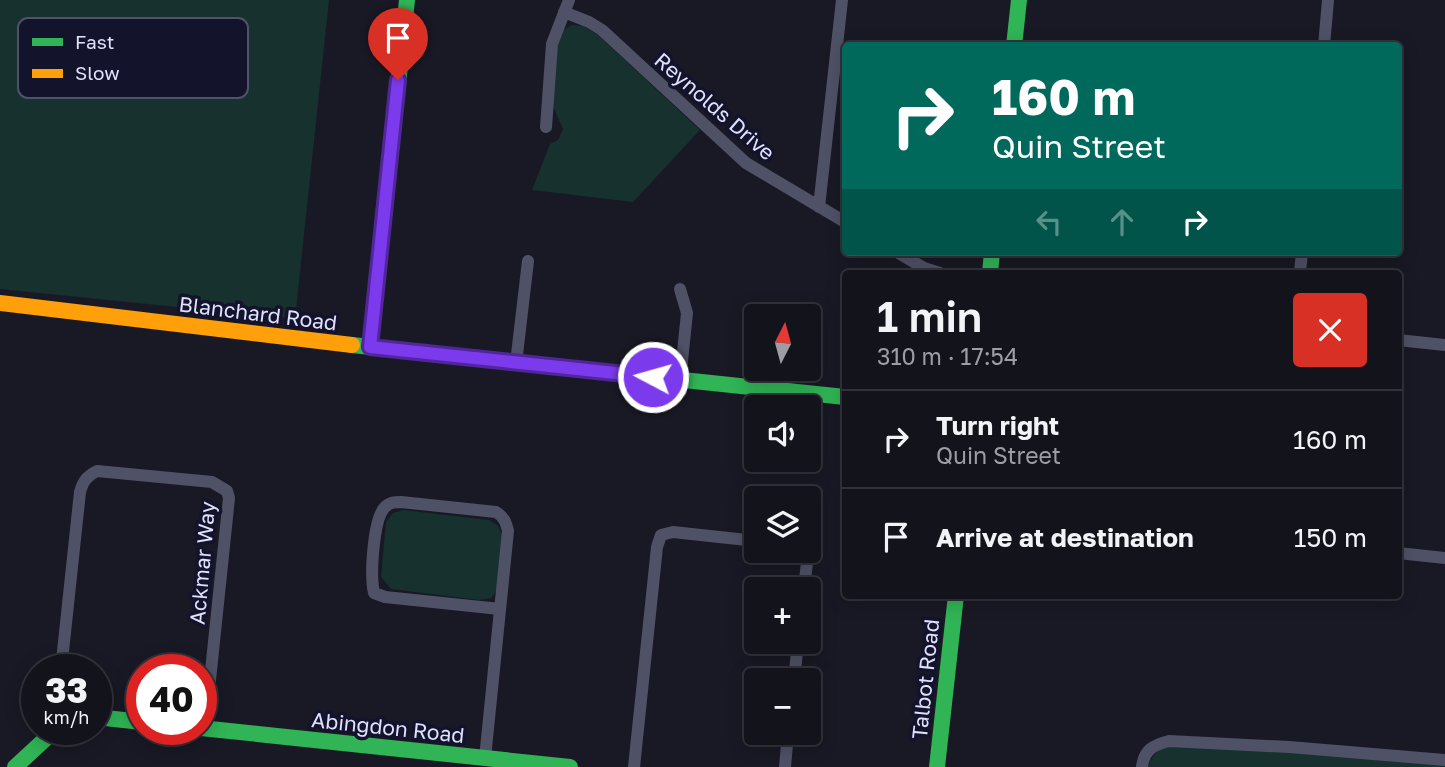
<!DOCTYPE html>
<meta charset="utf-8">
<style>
:root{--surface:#13131c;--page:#1c1c25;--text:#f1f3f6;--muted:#9d9ea3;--line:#32323b}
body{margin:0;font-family:"Golos Text",sans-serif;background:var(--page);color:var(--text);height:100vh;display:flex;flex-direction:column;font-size:26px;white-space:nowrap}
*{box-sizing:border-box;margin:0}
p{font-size:23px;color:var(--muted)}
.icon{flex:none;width:38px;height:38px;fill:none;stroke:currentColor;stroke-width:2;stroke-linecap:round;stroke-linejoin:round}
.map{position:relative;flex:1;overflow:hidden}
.panel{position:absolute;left:842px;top:270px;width:560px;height:329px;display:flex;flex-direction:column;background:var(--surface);border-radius:7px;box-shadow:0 4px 18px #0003,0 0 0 2px var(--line)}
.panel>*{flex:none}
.hud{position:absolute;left:842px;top:42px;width:560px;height:214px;border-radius:7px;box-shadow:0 4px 18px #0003,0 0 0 2px var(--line);background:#00695c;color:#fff;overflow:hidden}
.needle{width:46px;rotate:6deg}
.controls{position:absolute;left:744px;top:304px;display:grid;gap:14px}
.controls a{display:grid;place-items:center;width:77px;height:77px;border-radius:7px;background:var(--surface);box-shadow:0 4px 18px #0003,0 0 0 2px var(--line);font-size:35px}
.speed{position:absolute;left:21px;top:654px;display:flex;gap:14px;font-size:35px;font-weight:700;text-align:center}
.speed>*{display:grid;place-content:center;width:91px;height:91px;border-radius:50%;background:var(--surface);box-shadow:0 4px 18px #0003,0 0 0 2px var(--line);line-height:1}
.speed small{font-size:18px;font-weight:400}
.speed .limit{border:10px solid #d22;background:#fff;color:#111}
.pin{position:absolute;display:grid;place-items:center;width:60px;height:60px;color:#fff;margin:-72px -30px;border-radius:50% 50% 50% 0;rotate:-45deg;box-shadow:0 0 7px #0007}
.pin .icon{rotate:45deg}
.me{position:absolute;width:77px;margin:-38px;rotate:276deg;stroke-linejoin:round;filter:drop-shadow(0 0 5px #0008)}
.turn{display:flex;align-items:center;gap:24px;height:147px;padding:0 35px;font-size:32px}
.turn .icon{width:91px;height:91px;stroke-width:2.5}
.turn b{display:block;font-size:49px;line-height:60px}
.lanes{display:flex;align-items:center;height:66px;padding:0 35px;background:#0003;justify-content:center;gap:35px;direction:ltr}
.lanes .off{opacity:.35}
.round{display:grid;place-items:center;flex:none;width:74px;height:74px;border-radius:7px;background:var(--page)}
.headline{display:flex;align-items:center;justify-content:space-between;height:119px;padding:0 35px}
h1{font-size:42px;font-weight:600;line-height:52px}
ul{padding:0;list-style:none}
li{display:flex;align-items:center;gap:21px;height:98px;padding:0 35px;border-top:2px solid var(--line)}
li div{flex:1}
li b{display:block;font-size:26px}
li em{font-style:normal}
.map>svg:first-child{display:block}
.green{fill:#16312e}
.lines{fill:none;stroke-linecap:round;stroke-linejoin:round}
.street{stroke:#4f5166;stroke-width:12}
.fast{stroke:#30b455;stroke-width:16}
.slow{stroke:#ff9f0a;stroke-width:16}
.route-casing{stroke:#51269a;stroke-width:18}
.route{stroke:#7c3aed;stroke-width:12}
.labels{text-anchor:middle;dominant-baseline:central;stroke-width:7;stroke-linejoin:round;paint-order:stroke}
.street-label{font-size:21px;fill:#dfe1fd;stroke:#13132b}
.key{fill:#13132b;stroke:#50516a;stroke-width:2}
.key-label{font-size:19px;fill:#dfe1fd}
</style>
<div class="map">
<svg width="1445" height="767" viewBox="0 0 1445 767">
<rect width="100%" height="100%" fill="#191925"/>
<path class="green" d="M 0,0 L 329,0 L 295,319 L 0,289 Z
M 572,25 L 583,26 L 598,35 L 700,130 L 633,202 L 532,190 L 550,144 L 558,140 L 563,129 L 553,106 L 556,53 L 562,31 Z
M 403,510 L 489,520 L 498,526 L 502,535 L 497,590 L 491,598 L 480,600 L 391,589 L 381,577 L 386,522 L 393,513 Z
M 1173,746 L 1445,761 L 1445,767 L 1148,767 C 1152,754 1160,748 1173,746 Z"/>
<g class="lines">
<path class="street" d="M 564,12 L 589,22 L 602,30 L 746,163 L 845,222
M 1324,46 L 1328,0
M 546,127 L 552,44 L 569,0
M 819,207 L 842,0
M 897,252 L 924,268 L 940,273
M 1300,273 L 1302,252
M 680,289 L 687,313 L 680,380
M 1398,340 L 1445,345
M 516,363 L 528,261
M 803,551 L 807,562 L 804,590
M 1398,553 L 1445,558
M 61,670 L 80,492 C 83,481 87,476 97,471 L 212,482 L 227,491 L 229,498 L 205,728
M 794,681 L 798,642
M 485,758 L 508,531 C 506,522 504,517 496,512 L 401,502 C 395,502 390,502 385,507 C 373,519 370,576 374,593 L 385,597 L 500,609
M 634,767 L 657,547 L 661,535 L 673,532 L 756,541
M 785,767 L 788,733
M 1142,767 C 1144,750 1153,745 1169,741 L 1289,747 L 1445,760"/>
<path class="fast" d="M 1014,46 L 1019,0
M 990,273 L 992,252
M 352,345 L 845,397
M 370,347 L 407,0
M 96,717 L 142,722
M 201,728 L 570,767
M 15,767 L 55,730
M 937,767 L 956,595"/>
<path class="slow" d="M 0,303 L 352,345"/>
</g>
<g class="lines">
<g class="route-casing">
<path id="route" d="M 398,80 L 370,347 L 653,377"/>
</g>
<use href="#route" class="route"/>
</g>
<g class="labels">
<g class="street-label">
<text transform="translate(715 106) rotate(41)">Reynolds Drive</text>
<text transform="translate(258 313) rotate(7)">Blanchard Road</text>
<text transform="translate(202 563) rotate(-85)">Ackmar Way</text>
<text transform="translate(925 679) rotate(-84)">Talbot Road</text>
<text transform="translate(388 727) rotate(6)">Abingdon Road</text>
</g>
</g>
<rect x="18" y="18" width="230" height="80" rx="10" class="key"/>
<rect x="32" y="38" width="31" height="8" fill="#30b455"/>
<rect x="32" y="69" width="31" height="9" fill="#ff9f0a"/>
<g class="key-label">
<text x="75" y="49">Fast</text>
<text x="75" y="80">Slow</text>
</g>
</svg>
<div class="controls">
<a><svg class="needle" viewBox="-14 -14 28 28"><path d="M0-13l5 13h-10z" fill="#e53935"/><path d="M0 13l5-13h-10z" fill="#9d9ea3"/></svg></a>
<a><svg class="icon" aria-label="sound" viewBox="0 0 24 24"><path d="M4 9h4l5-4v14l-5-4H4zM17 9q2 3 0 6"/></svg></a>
<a><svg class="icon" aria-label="layers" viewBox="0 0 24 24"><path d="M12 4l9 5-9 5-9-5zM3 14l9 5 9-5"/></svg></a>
<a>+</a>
<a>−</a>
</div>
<div class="speed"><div>33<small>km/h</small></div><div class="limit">40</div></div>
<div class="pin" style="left:398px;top:80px;background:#d93025"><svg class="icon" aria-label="arrive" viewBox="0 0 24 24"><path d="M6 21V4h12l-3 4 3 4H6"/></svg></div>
<svg class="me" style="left:653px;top:377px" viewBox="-20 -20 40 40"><circle r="17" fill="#7c3aed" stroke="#fff" stroke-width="3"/><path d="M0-11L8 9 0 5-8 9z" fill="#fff"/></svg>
<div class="hud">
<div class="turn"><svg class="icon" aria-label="right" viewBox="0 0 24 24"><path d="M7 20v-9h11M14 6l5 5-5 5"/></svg><div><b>160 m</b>Quin Street</div></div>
<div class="lanes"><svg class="icon off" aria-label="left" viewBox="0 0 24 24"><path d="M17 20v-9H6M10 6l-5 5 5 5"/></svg><svg class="icon off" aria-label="ahead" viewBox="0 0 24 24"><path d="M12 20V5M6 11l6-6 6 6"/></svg><svg class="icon" aria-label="right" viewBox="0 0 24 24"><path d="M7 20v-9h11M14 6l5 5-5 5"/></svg></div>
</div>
<section class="panel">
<div class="headline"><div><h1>1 min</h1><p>310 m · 17:54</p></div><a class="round" style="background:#d93025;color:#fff"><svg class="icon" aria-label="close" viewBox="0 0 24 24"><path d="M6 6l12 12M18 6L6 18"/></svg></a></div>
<ul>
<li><svg class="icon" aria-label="right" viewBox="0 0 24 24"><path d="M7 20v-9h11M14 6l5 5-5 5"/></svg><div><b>Turn right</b><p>Quin Street</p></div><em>160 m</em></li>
<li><svg class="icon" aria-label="arrive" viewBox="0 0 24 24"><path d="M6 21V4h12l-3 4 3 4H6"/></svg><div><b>Arrive at destination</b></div><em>150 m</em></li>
</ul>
</section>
</div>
